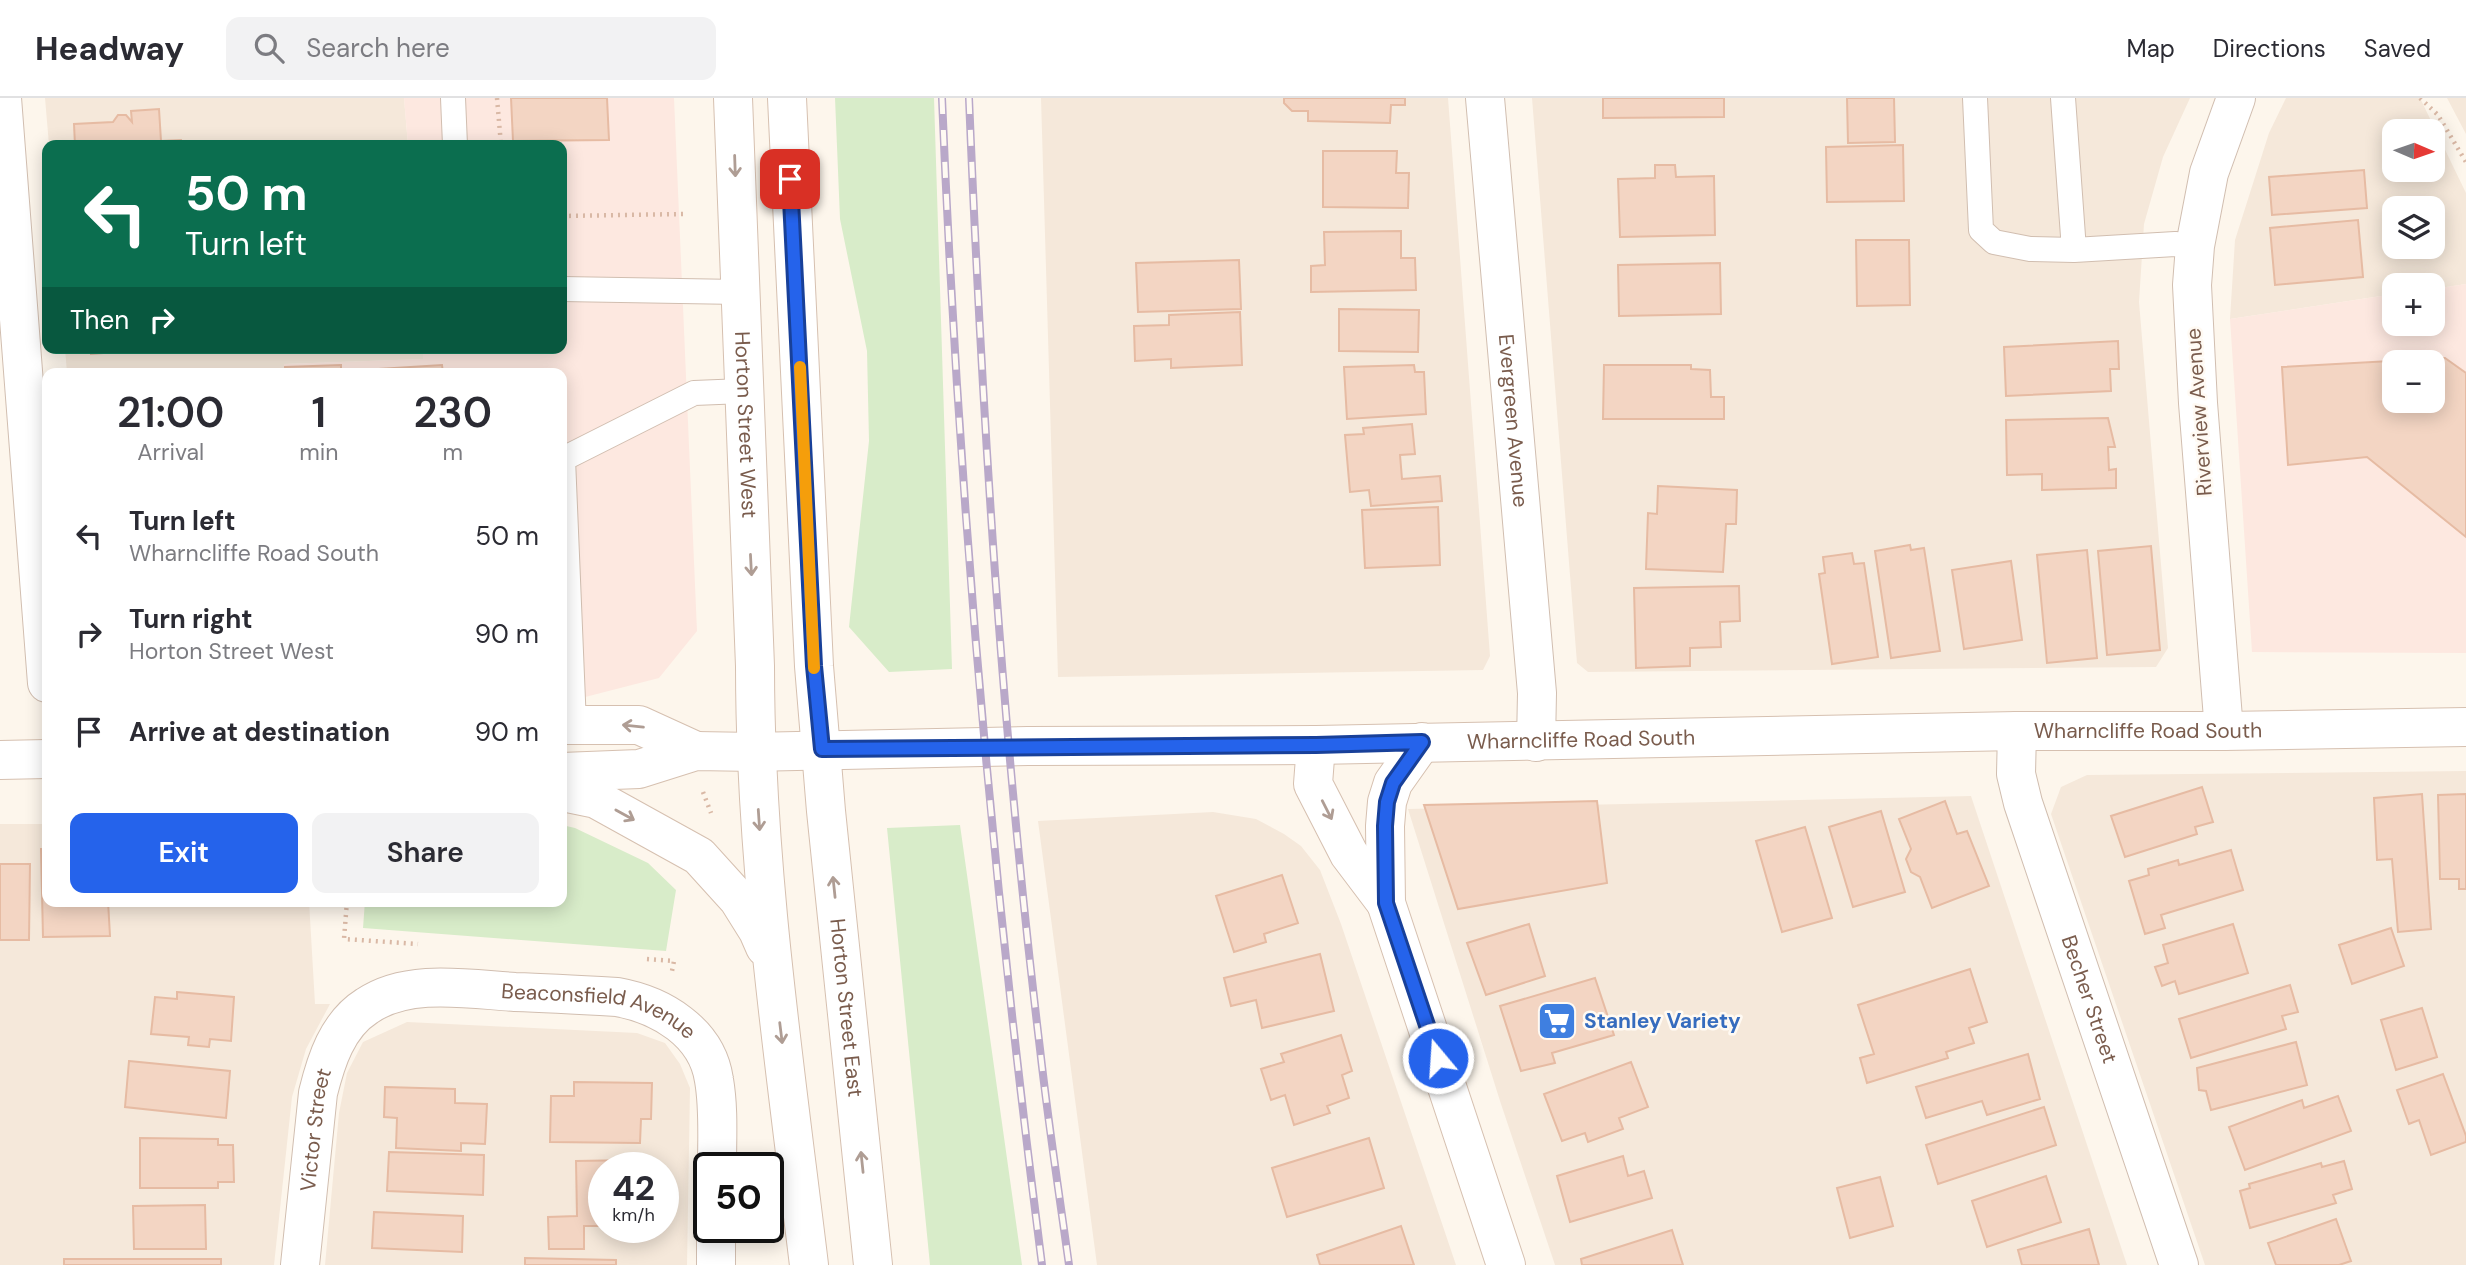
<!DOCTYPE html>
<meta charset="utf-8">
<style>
:root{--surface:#fff;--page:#f2f2f3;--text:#2b2b33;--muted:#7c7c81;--line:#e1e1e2;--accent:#2563eb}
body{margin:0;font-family:"DM Sans",sans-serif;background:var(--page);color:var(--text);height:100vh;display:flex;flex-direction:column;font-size:26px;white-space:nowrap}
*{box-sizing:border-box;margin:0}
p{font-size:23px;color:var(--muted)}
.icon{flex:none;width:38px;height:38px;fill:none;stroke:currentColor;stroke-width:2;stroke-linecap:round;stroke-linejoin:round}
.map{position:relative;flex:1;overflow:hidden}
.drawer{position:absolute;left:42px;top:270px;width:525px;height:539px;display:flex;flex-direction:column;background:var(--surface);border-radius:14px;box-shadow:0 4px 18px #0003}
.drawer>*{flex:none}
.hud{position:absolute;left:42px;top:42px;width:525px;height:214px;border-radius:14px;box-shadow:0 4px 18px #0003;background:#0b6e4f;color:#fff;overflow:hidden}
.needle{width:46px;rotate:92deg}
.controls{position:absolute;left:2382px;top:21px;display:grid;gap:14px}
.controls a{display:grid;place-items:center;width:63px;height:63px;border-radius:14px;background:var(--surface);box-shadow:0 4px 18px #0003;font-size:35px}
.speed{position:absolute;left:588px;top:1054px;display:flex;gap:14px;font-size:35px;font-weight:700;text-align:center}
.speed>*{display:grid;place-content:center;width:91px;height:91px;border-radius:50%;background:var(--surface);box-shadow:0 4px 18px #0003;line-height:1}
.speed small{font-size:18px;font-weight:400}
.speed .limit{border:4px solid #111;border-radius:10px;background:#fff;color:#111}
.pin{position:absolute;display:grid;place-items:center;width:60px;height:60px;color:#fff;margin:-30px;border-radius:14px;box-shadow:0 4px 10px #0006}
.me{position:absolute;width:77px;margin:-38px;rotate:342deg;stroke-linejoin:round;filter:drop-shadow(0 0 5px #0008)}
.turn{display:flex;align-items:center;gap:24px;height:147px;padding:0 28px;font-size:32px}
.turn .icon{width:91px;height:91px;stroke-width:2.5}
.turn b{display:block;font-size:49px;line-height:60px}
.then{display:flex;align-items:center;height:66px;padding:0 28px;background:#0003;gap:14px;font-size:26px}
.eta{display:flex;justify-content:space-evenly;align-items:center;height:119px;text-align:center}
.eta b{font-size:42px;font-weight:600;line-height:49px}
.primary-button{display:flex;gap:14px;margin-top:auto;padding:14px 28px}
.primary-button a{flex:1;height:80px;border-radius:14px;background:var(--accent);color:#fff;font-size:28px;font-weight:600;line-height:80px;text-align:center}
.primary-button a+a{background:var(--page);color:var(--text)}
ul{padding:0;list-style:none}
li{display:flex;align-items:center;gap:21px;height:98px;padding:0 28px}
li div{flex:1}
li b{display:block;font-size:26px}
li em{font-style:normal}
header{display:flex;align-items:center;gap:42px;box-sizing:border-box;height:98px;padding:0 35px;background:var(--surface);border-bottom:2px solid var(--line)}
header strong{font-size:33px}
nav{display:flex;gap:38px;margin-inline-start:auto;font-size:24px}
.search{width:490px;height:63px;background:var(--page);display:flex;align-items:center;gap:18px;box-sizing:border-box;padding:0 24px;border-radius:14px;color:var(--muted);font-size:26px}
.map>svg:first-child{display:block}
.residential{fill:#f5e8da;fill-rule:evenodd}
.commercial{fill:#fde8e0;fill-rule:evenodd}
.green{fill:#d8ecc9}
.building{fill:#f3d5c3;stroke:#e6bba3;stroke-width:2;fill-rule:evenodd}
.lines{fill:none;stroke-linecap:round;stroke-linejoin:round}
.service-casing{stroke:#d1beb0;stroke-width:26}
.minor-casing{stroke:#d1beb0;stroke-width:40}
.secondary-casing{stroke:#d6c0b0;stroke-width:40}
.path{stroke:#d9b8a5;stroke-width:4.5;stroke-dasharray:2 5;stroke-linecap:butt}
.service{stroke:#fff;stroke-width:24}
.minor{stroke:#fff;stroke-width:38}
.secondary{stroke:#fff;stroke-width:38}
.rail-casing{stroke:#b9a8c9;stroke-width:8}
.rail{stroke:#fffaf3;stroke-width:5;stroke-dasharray:16;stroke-linecap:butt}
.oneway{stroke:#af9d94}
.route-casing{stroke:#184099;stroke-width:18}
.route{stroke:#2563eb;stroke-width:12}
.slow{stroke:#f59e0b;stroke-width:12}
.labels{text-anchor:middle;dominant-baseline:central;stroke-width:5;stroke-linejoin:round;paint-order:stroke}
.street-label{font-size:21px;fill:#7a5c4d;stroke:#fffaf3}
.shop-label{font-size:21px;font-weight:bold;fill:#366cbe;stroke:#fffaf3;text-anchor:start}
</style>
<header>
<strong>Headway</strong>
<div class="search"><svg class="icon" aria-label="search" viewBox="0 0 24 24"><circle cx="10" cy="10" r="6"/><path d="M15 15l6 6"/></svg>Search here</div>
<nav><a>Map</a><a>Directions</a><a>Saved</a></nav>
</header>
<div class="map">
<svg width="2466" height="1167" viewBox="0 0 2466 1167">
<rect width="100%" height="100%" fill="#fdf6ec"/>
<path class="residential" d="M 45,0 L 404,0 L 408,47 L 49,47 Z
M 1041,0 L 1448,0 L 1490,558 L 1483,572 L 1058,579 Z
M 1532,0 L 2190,0 L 2163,59 L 2144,126 L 2139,204 L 2168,550 L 2156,569 L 1588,574 L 1577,565 Z
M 2286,0 L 2420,0 L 2466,95 L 2466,186 L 2433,191 L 2432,187 L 2394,187 L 2394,196 L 2230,221 L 2235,142 L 2269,35 ZM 2394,33 L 2432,33 L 2432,72 L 2394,72 ZM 2394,110 L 2432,110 L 2432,149 L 2394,149 Z
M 2447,0 L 2466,0 L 2466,36 Z
M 65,250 L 423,250 L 424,261 L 284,266 L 284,275 L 67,275 Z
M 2466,673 L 2466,1167 L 2205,1167 L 2051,716 L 2061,689 L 2087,677 Z
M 1971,698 L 2127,1167 L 1555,1167 L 1501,1006 L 1408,711 Z
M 1213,714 L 1256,721 L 1284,736 L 1301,748 L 1320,772 L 1341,826 L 1456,1167 L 1097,1167 L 1038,723 Z
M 0,726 L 47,726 L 47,803 L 309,803 L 315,906 L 330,906 L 306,951 L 292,999 L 274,1167 L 0,1167 Z
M 407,924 L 637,935 L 665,945 L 680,966 L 690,990 L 687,1167 L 325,1167 L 339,1015 L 347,975 L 363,944 ZM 604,1069 L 663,1069 L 663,1129 L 604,1129 Z"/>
<path class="commercial" d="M 404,0 L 674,0 L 697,533 L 659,580 L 562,605 L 562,275 L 284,275 L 284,266 L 423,261 L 423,250 L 562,250 L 562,47 L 408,47 Z
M 2466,186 L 2466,555 L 2252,554 L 2230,221 L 2394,196 L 2394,226 L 2432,226 L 2433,191 ZM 2394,264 L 2432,264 L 2432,303 L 2394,303 Z"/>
<path class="green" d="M 835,0 L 934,0 L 952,571 L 889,574 L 849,529 L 869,343 L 867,253 L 840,121 Z
M 562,727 L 575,730 L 648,765 L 676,792 L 666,853 L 363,830 L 365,803 L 562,803 Z
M 960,727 L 1022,1167 L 930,1167 L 887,730 Z"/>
<path class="building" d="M 511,0 L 607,0 L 609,42 L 513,43 Z
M 1284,0 L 1405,0 L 1405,7 L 1391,7 L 1390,25 L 1308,23 L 1308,13 L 1292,13 L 1284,5 Z
M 1603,0 L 1724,0 L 1724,19 L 1603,20 Z
M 1847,0 L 1894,0 L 1895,44 L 1848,45 Z
M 159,11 L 161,43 L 181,42 L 182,47 L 75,47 L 74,26 L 113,24 L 118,17 L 126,17 L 132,24 L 131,13 Z
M 1903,47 L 1904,103 L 1827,104 L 1826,49 Z
M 1323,53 L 1397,53 L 1396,75 L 1409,75 L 1408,110 L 1323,109 Z
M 1655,67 L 1675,67 L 1676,79 L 1714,78 L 1715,137 L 1620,139 L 1618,81 L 1655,80 Z
M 2364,72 L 2367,110 L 2272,117 L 2269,79 Z
M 2358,122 L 2363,179 L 2275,187 L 2270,130 Z
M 1401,133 L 1401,160 L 1415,160 L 1416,192 L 1311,194 L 1311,168 L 1325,167 L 1324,134 Z
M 1856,142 L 1909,142 L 1910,207 L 1857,208 Z
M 1239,162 L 1241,211 L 1138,214 L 1136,165 Z
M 1720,165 L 1721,216 L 1619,218 L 1618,167 Z
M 1339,211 L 1419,212 L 1418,254 L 1339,253 Z
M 1240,214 L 1242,267 L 1171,270 L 1171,261 L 1135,263 L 1134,228 L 1169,227 L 1169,217 Z
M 2118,243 L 2119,271 L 2110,271 L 2111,293 L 2006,298 L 2004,249 Z
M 91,250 L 172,250 L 91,256 Z
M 2445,260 L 2466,275 L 2466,439 L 2367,359 L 2288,367 L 2282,269 ZM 2394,264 L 2432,264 L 2432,303 L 2394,303 Z
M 341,267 L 341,275 L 285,275 L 285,269 Z
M 442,267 L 443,275 L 379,275 L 379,271 Z
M 1414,267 L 1415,274 L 1424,274 L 1426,316 L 1347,321 L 1344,269 Z
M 1604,267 L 1691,267 L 1691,271 L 1710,272 L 1711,299 L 1724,299 L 1724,321 L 1603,321 Z
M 2108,320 L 2115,349 L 2108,349 L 2109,372 L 2116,371 L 2116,390 L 2042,392 L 2042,376 L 2007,377 L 2006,322 Z
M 1412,326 L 1415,356 L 1400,357 L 1402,381 L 1440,378 L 1442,403 L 1371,408 L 1369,392 L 1350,394 L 1345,337 L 1364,336 L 1363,330 Z
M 1658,388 L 1737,392 L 1736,426 L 1726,426 L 1723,474 L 1646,471 L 1648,415 L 1657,416 Z
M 1438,409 L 1440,467 L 1365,470 L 1362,412 Z
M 1910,447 L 1911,452 L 1924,450 L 1940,553 L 1891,560 L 1875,453 Z
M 2151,448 L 2160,552 L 2107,557 L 2098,453 Z
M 2087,452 L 2097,560 L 2047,565 L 2037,457 Z
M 1852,455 L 1854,466 L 1864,465 L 1878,559 L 1832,566 L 1819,476 L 1825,475 L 1823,459 Z
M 2011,463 L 2022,542 L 1964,551 L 1952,472 Z
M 1739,488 L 1740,523 L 1720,524 L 1721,549 L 1690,550 L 1690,568 L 1636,570 L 1634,490 Z
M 2202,689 L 2213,724 L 2195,729 L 2197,736 L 2125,759 L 2111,718 Z
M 2422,696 L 2431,831 L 2398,834 L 2392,761 L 2377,762 L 2374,700 Z
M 2466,696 L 2466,791 L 2459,791 L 2459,781 L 2440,781 L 2438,697 Z
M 1597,703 L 1607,785 L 1458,811 L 1424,707 Z
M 1945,703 L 1957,736 L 1967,733 L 1989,788 L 1932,810 L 1920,779 L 1911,774 L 1906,761 L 1911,751 L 1899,721 Z
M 1881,713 L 1905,794 L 1853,809 L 1829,729 Z
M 1805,729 L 1832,820 L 1782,834 L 1756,743 Z
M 41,751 L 47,751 L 47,803 L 108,803 L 110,838 L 43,839 Z
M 2231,752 L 2243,792 L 2161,817 L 2165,830 L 2145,836 L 2129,783 L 2149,777 L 2148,771 L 2178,762 L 2179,767 Z
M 0,766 L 30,766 L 29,842 L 0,842 Z
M 1282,777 L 1298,825 L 1264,836 L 1266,844 L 1234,854 L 1216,798 Z
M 1529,826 L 1545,878 L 1486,897 L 1467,845 Z
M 2233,826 L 2248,875 L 2179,896 L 2175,883 L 2162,888 L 2155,869 L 2168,865 L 2163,847 Z
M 2391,830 L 2404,868 L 2352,886 L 2339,847 Z
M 1320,856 L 1334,913 L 1262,930 L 1256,902 L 1231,908 L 1224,880 Z
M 1970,871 L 1987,924 L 1969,930 L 1974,945 L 1946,954 L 1948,960 L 1867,985 L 1860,960 L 1874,956 L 1858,907 Z
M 1595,880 L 1614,937 L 1552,955 L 1555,965 L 1521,973 L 1500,908 Z
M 2290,887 L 2298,914 L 2282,918 L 2286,931 L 2191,960 L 2179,921 Z
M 177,894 L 234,899 L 231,943 L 210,941 L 209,949 L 188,947 L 189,939 L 151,936 L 155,899 L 177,901 Z
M 2422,910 L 2437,959 L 2396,972 L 2381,922 Z
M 1341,937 L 1352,973 L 1342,977 L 1349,1000 L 1327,1008 L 1330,1015 L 1294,1027 L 1285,997 L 1271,1002 L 1261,971 L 1284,964 L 1281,956 Z
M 2296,944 L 2307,987 L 2211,1012 L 2206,993 L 2199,992 L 2197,970 Z
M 2028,956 L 2040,1001 L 1987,1017 L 1982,1003 L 1926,1020 L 1916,989 Z
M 129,963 L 230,973 L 226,1020 L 125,1009 Z
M 1631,964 L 1648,1009 L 1619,1020 L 1623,1031 L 1588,1044 L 1585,1035 L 1562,1043 L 1544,996 Z
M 2443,976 L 2466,1038 L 2466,1044 L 2431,1057 L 2419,1022 L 2409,1026 L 2397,992 Z
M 574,984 L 652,985 L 651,1021 L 641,1021 L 640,1045 L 550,1044 L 551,998 L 574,998 Z
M 385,989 L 455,991 L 455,1005 L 487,1006 L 485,1046 L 461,1045 L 461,1053 L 396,1050 L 397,1020 L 384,1019 Z
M 2338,998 L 2351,1033 L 2245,1072 L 2229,1029 L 2302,1002 L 2304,1010 Z
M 2044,1009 L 2056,1047 L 1938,1086 L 1926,1047 Z
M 140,1040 L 218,1041 L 218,1047 L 233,1047 L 234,1084 L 218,1084 L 218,1090 L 140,1090 Z
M 1369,1040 L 1384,1090 L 1287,1119 L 1272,1070 Z
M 389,1054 L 484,1057 L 483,1097 L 387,1093 Z
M 1623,1058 L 1628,1078 L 1644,1073 L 1652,1100 L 1570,1124 L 1557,1078 Z
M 634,1062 L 634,1069 L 604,1069 L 604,1128 L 584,1128 L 584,1151 L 549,1151 L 548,1119 L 577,1118 L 576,1063 Z
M 2344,1063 L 2352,1091 L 2333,1097 L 2336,1105 L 2250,1130 L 2240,1093 L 2250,1090 L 2249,1086 L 2321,1065 L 2322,1069 Z
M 2046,1078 L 2061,1124 L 1987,1149 L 1972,1103 Z
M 1880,1079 L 1893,1128 L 1850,1140 L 1837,1090 Z
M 205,1107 L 206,1151 L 134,1151 L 133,1108 Z
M 374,1114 L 463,1118 L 462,1154 L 372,1150 Z
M 2336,1121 L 2351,1163 L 2339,1167 L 2276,1167 L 2268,1145 Z
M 1401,1128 L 1414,1167 L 1320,1167 L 1317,1157 Z
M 2089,1131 L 2099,1167 L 2022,1167 L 2018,1152 Z
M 1672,1132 L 1683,1167 L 1582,1167 L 1581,1161 Z
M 525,1160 L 616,1162 L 616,1167 L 525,1167 Z
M 64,1161 L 221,1161 L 221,1167 L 64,1167 Z"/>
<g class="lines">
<g class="service-casing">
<path id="service" d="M 453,0 L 455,47
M 1975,0 L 1981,132 L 1994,144 L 2030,151 L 2074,152 L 2175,146 L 2195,148
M 2063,0 L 2074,152
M 562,191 L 739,194
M 574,627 L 563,361 L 694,295 L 743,293"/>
</g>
<g class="minor-casing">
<g id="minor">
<path d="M 2,0 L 47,585"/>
<path id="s1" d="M 1485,0 L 1537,595 L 1536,644"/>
<path id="s2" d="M 2017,633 L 2016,676 L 2023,705 L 2179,1167"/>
<path d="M 2224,633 L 2198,305 L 2192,187 L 2195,148 L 2209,75 L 2236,0"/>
<path id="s3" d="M 300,1167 L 318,995 C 326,963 337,927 367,908 C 408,880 468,891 515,894 C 549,895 583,897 617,899 C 661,907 707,934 714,982 C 719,1011 717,1040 717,1069"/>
<path d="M 716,1167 L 716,1129"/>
</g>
</g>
<g class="secondary-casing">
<g id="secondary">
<path id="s4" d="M 733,0 L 755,568 C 755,769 785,968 809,1167"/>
<path id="s5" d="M 787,0 L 814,568 L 826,713 L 873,1167"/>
<path d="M 562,627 L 639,627 L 696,653"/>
<path d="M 1422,644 L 1393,685 L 1387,704 L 1385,728 L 1386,805 L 1506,1167"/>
<path d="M 1316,647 L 1313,686 L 1349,756 L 1386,805"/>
<path d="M 0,662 L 47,661"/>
<path id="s6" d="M 562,674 L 639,671 L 696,653 L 755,654 L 1028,648 L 1316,647 L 2017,633 L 2224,633 L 2466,629"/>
<path d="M 562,694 L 596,701 L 699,758 L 738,801 L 758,833 L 765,849"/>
</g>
</g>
<path class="path" d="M 497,0 L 501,47
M 2420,0 L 2438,17 L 2466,64
M 562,118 L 684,116
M 703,694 L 711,715
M 347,803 L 344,841 L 418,846
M 647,861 L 674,863 L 672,873"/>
<use href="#service" class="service"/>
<use href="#minor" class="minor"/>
<use href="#secondary" class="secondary"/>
<g class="rail-casing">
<path id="rail" d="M 942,0 C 958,391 992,779 1042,1167
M 969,0 C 982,318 1002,635 1040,951 C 1048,1023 1059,1095 1069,1167"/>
</g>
<use href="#rail" class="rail"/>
</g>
<defs><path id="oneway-shaft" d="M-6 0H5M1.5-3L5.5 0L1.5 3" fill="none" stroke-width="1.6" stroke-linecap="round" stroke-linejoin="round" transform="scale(1.75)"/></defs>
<g class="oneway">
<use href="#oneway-shaft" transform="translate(735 68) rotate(88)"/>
<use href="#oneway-shaft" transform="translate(751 467) rotate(87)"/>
<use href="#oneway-shaft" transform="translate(633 628) rotate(-174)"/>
<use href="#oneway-shaft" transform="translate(1327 712) rotate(63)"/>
<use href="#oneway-shaft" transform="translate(625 717) rotate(29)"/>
<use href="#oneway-shaft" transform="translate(759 722) rotate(86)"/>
<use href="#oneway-shaft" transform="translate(834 789) rotate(-96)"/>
<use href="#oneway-shaft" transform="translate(781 935) rotate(83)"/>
<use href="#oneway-shaft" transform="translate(862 1064) rotate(-96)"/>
</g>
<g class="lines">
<g class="route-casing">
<path id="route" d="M 790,81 L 814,568 L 822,651 L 1316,647 L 1422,644 L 1393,685 L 1387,704 L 1385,728 L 1386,805 L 1438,960"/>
</g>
<use href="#route" class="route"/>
<path class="slow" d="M 800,269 L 814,570"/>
</g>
<defs>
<g id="supermarket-square" transform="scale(2.0125)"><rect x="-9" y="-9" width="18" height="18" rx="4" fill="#3f7fe0" stroke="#fffaf3"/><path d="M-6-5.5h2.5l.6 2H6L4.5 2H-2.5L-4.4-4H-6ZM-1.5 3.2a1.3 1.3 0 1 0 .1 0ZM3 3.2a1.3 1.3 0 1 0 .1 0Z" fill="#fff"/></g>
</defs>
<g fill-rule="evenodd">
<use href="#supermarket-square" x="1557" y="923"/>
</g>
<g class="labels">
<g class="street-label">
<text transform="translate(2199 314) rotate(-94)">Riverview Avenue</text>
<text stroke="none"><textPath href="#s1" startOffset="324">Evergreen Avenue</textPath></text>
<text stroke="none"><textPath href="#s4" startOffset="327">Horton Street West</textPath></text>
<text stroke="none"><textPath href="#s6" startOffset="1589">Wharncliffe Road South</textPath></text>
<text stroke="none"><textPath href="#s6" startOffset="1022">Wharncliffe Road South</textPath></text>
<text stroke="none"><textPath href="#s2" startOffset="280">Becher Street</textPath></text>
<text stroke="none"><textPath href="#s5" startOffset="912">Horton Street East</textPath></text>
<text stroke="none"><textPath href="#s3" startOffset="514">Beaconsfield Avenue</textPath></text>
<text stroke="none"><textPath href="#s3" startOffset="136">Victor Street</textPath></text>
</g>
<g class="shop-label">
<text x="1584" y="923">Stanley Variety</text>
</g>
</g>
</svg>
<div class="controls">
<a><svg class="needle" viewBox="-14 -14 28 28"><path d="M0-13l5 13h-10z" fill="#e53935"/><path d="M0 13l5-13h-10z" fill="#7c7c81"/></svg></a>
<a><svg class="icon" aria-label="layers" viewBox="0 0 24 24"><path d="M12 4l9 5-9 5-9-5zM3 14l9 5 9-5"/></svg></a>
<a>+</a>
<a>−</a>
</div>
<div class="speed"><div>42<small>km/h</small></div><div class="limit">50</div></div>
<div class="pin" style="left:790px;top:81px;background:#d93025"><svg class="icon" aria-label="arrive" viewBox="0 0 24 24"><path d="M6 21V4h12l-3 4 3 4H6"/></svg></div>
<svg class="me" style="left:1438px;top:960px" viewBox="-20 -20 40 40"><circle r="17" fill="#2563eb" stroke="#fff" stroke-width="3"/><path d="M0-11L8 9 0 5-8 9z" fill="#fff"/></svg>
<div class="hud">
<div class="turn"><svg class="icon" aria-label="left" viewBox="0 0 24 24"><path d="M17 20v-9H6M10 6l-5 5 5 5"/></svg><div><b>50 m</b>Turn left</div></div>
<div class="then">Then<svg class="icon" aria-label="right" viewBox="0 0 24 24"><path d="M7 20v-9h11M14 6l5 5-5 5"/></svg></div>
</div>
<section class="drawer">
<div class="eta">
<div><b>21:00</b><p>Arrival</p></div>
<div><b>1</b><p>min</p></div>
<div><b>230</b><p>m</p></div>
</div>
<ul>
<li><svg class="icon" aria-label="left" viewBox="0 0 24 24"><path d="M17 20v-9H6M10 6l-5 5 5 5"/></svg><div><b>Turn left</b><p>Wharncliffe Road South</p></div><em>50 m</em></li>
<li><svg class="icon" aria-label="right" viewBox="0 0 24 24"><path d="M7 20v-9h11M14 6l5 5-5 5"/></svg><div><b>Turn right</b><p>Horton Street West</p></div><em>90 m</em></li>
<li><svg class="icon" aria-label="arrive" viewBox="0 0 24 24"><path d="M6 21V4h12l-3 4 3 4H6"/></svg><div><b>Arrive at destination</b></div><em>90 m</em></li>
</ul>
<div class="primary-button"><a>Exit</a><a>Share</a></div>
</section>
</div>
